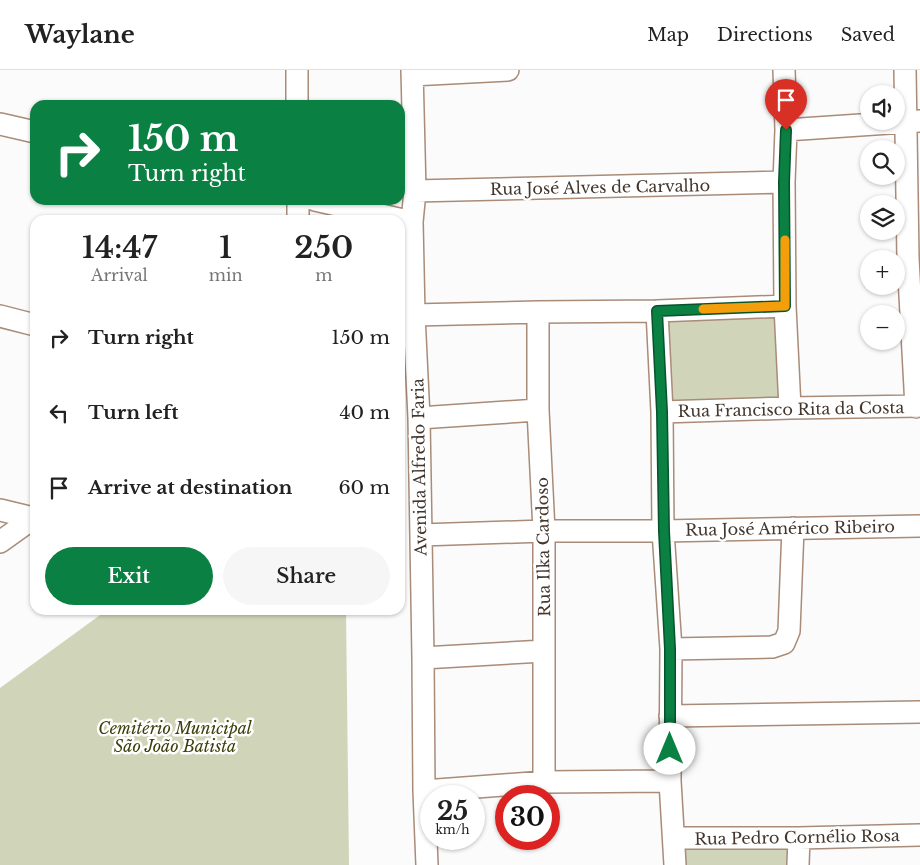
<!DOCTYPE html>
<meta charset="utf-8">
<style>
:root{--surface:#fff;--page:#f6f6f6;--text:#222;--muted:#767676;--line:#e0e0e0;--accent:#0b8043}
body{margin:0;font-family:"Libre Baskerville",serif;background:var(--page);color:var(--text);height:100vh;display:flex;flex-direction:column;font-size:19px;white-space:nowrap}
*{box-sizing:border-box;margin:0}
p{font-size:16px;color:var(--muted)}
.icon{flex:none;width:28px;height:28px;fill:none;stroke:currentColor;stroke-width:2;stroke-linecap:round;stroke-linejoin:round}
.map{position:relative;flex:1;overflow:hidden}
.drawer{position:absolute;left:30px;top:145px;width:375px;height:400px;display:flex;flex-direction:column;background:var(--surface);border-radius:15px;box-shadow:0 1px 4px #0004}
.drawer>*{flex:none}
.hud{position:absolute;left:30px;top:30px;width:375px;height:105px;border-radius:15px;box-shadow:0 1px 4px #0004;background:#0b8043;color:#fff;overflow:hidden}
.fabs{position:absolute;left:860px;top:15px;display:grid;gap:10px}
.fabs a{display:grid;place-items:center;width:45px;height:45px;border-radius:50%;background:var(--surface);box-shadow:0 1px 4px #0004;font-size:25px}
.speed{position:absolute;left:420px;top:715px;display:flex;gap:10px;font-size:25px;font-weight:700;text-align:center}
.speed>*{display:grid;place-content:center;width:65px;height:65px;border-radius:50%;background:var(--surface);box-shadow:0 1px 4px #0004;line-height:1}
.speed small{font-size:12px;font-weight:400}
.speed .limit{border:8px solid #d22;background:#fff;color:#111}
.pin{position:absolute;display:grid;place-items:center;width:42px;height:42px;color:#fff;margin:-51px -21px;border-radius:50% 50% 50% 0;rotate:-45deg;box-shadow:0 0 5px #0007}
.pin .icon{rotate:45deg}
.me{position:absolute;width:55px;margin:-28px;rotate:0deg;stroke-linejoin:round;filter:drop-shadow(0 0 4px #0008)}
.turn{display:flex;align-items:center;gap:18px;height:105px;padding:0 15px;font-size:22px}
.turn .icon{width:65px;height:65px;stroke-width:2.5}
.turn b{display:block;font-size:35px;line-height:42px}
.eta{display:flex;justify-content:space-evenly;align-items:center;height:85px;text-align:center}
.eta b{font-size:30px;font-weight:600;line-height:35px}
.action{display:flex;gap:10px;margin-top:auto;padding:10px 15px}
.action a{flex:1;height:58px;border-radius:30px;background:var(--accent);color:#fff;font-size:20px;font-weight:600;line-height:58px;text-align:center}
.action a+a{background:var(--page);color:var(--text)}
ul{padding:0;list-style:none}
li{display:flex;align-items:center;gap:15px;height:75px;padding:0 15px}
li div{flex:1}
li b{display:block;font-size:19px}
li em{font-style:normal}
header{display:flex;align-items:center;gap:30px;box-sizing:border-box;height:70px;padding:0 25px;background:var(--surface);border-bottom:1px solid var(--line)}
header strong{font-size:24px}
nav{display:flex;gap:28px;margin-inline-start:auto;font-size:18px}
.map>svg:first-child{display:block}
.green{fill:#d0d4b8}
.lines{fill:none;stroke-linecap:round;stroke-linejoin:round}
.minor-casing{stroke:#a98b78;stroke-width:24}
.minor{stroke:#fff;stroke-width:21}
.route-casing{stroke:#07532c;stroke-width:12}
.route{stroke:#0b8043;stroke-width:9}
.slow{stroke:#f59e0b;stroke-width:9}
.labels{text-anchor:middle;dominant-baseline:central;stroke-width:5;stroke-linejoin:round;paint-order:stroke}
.street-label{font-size:16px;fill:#42362d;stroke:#fff}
.park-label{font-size:16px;font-style:italic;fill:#3c3f09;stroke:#fff}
</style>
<header>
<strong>Waylane</strong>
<nav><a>Map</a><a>Directions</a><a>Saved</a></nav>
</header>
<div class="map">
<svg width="920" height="795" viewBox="0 0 920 795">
<rect width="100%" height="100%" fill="#fbfbfb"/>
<path class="green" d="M 785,236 L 790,338 L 662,342 L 657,241 Z
M 107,540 L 346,540 L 349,795 L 0,795 L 0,618 Z
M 674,768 L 799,768 L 798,795 L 675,795 Z"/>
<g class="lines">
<g class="minor-casing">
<path id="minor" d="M 297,0 L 297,35
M 412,0 L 415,121 L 412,152 L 414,245 L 419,348 L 423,588 L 424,721 L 427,795
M 784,0 L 786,60 L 784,112 L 785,236 L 790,338
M 905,0 L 908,188 L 916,337
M 412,5 L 508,0
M 0,54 L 35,62
M 786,60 L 920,51
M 415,121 L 784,112
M 298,130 L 298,150
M 315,130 L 412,152
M 657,241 L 662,342 L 663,461 L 671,579 L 670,711 L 675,795
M 538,242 L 538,340 L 544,461 L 544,712
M 414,245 L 538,242 L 657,241 L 785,236
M 0,246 L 35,255
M 662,342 L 790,338 L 920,336
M 419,348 L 538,340
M 0,440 L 33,448
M 421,465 L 544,461 L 663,461 L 920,456
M 0,472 L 35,447
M 671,579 L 772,577 L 784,573 L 789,561 L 793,458
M 423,588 L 544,581
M 670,646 L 920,642
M 424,721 L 544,712 L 670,711
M 674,768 L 799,768 L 920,765
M 798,795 L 799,768"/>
</g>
<use href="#minor" class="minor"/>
</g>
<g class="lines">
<g class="route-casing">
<path id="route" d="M 670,679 L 670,579 L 664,461 L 662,342 L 657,241 L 785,236 L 784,112 L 786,60"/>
</g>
<use href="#route" class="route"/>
<path class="slow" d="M 703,239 L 785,236 L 785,170"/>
</g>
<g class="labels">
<g class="street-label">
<text transform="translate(600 117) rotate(-1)">Rua José Alves de Carvalho</text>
<text transform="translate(791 339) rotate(-1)">Rua Francisco Rita da Costa</text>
<text transform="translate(419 397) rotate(-91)">Avenida Alfredo Faria</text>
<text transform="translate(790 458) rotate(-1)">Rua José Américo Ribeiro</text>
<text transform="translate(543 477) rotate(-91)">Rua Ilka Cardoso</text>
<text transform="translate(797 767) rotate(-1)">Rua Pedro Cornélio Rosa</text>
</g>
<g class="park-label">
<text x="175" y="658">Cemitério Municipal<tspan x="175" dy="18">São João Batista</tspan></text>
</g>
</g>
</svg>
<div class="fabs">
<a><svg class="icon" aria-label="sound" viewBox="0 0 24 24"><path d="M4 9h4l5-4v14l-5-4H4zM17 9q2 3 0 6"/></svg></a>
<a><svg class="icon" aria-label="search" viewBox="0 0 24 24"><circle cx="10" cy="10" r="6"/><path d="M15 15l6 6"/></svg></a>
<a><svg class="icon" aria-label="layers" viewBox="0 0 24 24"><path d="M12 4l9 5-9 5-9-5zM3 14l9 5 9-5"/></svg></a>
<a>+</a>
<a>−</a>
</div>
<div class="speed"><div>25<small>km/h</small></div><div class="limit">30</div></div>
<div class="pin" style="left:786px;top:60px;background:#d93025"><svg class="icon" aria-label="arrive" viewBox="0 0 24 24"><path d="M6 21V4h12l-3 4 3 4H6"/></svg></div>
<svg class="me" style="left:670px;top:679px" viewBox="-20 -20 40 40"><circle r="19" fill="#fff"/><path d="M0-13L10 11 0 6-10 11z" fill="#0b8043"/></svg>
<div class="hud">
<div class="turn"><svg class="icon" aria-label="right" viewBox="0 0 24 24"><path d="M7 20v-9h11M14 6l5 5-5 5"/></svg><div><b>150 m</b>Turn right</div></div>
</div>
<section class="drawer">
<div class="eta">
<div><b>14:47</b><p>Arrival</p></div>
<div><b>1</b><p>min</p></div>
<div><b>250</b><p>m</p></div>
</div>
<ul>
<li><svg class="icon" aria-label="right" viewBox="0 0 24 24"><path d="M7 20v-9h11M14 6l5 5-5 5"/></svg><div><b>Turn right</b></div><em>150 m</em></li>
<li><svg class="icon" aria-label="left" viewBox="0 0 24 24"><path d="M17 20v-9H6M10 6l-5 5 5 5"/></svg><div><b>Turn left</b></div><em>40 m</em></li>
<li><svg class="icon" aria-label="arrive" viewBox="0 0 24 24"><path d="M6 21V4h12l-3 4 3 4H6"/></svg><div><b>Arrive at destination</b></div><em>60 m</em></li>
</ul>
<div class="action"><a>Exit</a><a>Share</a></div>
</section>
</div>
